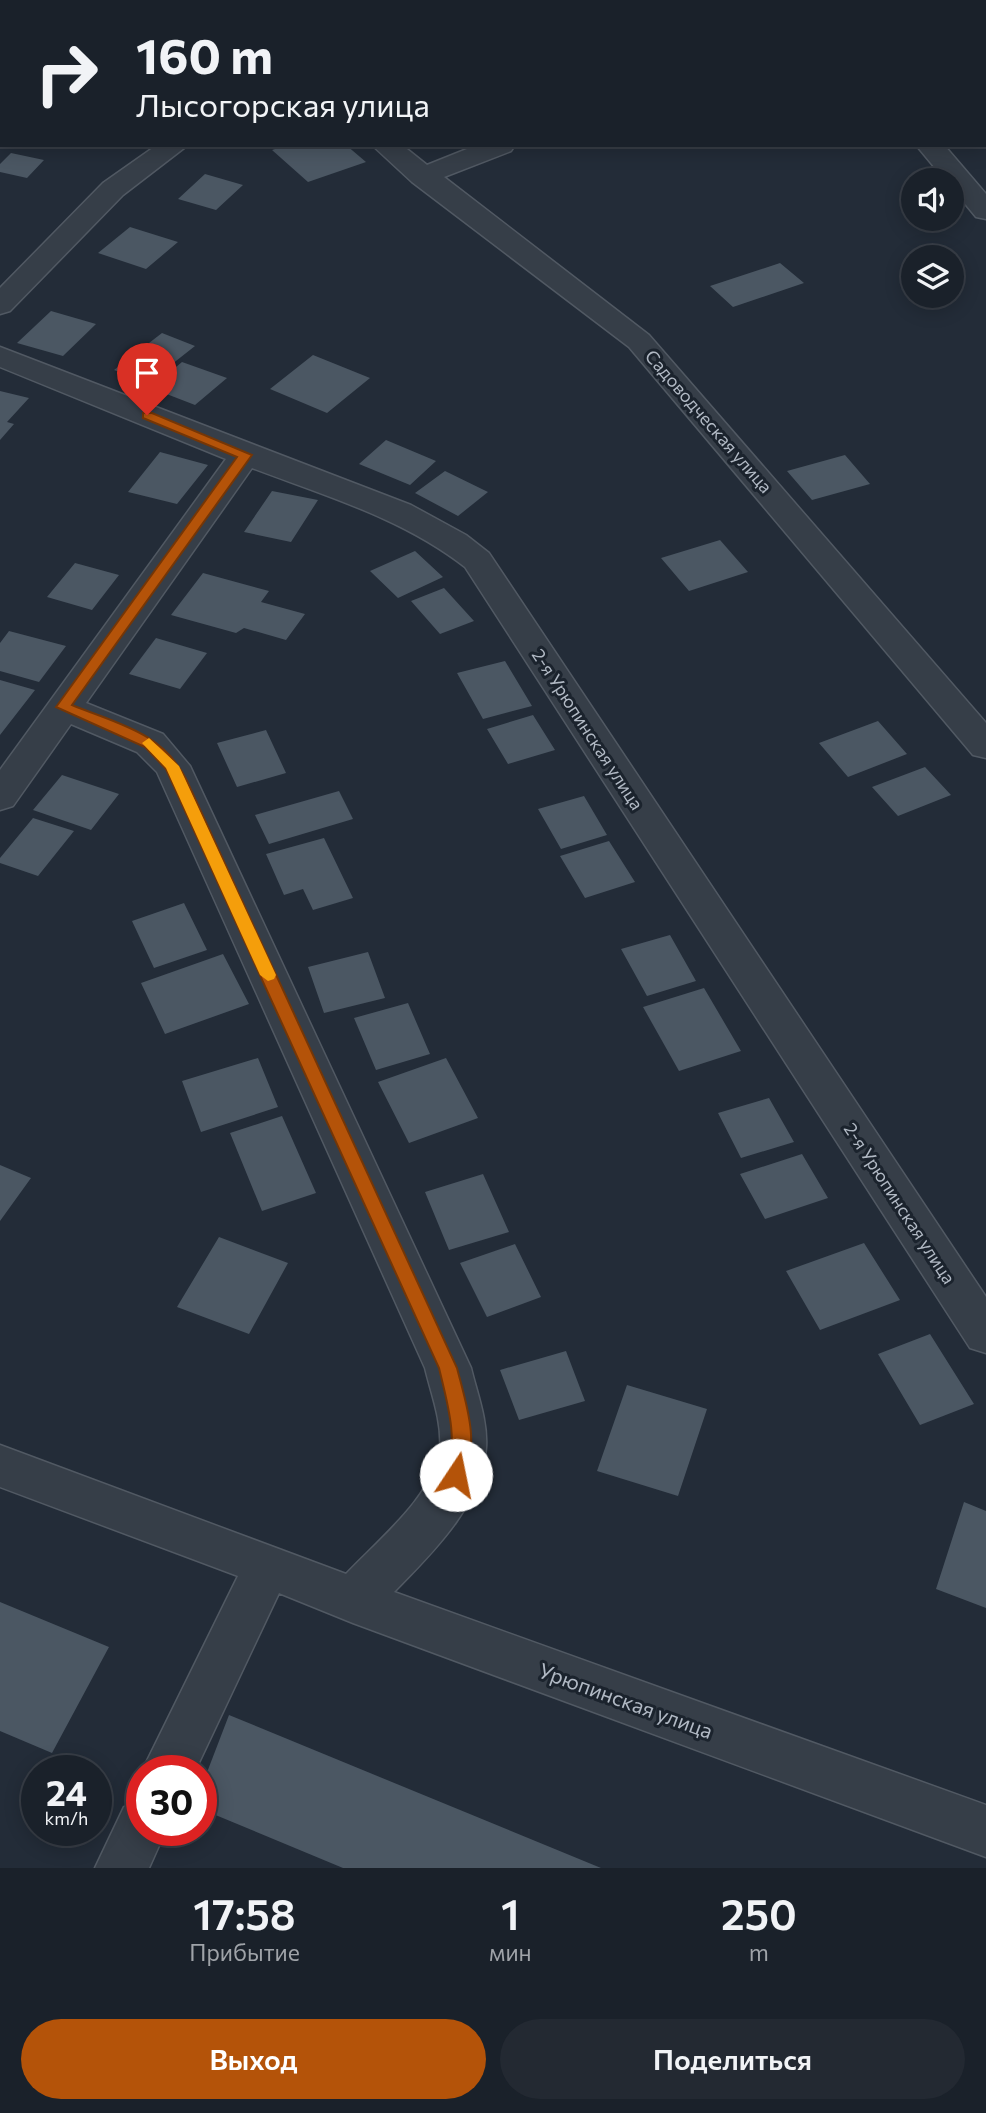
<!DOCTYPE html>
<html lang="ru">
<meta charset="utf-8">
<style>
:root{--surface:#1a212a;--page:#232932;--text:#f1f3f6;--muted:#9fa3a8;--line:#383e47;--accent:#b45309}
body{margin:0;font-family:Commissioner,sans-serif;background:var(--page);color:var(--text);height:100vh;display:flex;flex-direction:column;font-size:26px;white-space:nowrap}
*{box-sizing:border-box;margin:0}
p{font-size:23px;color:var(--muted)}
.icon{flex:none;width:38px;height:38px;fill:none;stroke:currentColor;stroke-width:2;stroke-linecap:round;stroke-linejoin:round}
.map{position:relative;height:1868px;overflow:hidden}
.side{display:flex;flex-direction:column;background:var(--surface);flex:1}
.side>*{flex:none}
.top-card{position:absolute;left:0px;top:0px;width:987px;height:147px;box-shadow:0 4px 18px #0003,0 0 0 2px var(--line);background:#1a212a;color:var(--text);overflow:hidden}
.tools{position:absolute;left:901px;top:168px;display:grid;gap:14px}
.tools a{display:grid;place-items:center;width:63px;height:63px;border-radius:50%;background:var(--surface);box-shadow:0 4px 18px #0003,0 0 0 2px var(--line);font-size:35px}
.speed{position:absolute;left:21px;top:1755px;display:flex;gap:14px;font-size:35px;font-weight:700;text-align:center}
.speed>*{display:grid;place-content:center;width:91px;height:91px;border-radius:50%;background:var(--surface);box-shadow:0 4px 18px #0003,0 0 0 2px var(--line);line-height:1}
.speed small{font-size:18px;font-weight:400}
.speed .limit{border:10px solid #d22;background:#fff;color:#111}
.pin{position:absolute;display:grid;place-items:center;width:60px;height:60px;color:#fff;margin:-72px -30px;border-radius:50% 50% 50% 0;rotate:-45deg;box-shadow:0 0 7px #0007}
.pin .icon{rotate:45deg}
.me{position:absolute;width:77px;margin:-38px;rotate:11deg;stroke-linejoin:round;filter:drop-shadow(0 0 5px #0008)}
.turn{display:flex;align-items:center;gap:24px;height:147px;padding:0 21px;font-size:32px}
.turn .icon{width:91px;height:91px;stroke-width:2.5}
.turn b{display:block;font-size:49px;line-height:60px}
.eta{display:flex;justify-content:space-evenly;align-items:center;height:119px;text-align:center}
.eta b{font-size:42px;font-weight:600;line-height:49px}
.action{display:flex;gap:14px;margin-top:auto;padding:14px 21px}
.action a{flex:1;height:80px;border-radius:42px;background:var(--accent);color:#fff;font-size:28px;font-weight:600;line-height:80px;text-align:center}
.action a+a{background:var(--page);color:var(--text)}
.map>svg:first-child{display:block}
.building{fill:#4b5763}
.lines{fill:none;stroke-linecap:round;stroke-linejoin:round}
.minor-casing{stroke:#515963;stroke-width:3}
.minor{fill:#363e48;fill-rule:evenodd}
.route{fill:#b45309;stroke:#753606;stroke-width:2}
.slow{fill:#f59e0b}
.labels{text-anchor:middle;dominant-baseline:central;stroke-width:6;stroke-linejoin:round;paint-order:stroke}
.street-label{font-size:18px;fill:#b1b9c4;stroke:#1b232d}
.near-street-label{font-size:21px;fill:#b1b9c4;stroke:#1b232d}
</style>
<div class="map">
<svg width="986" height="1868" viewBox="0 0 986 1868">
<rect width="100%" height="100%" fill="#232c38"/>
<path class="building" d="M 287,145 L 346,145 L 366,162 L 308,182 L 272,150 Z
M 11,153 L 44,160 L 27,178 L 0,172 L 0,164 Z
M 205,174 L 243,185 L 216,210 L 178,199 Z
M 130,227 L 178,242 L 146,269 L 98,253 Z
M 780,263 L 804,283 L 733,307 L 710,286 Z
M 51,311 L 96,324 L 63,356 L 17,343 Z
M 162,333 L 195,346 L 148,383 L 114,370 Z
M 313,355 L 370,378 L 327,413 L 270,389 Z
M 182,362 L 227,378 L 195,405 L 151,388 Z
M 0,391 L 29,398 L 7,422 L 14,424 L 0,440 Z
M 386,440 L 436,461 L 410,485 L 359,464 Z
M 160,452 L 208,465 L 177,504 L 128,492 Z
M 845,455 L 870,484 L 812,500 L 787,471 Z
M 445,471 L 488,492 L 458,516 L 415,493 Z
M 272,491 L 318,500 L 291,542 L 244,532 Z
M 720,540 L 748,572 L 689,591 L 661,558 Z
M 415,551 L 443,577 L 398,598 L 370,571 Z
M 75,563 L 119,575 L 92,610 L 47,597 Z
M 203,573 L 269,591 L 261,602 L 305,614 L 286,640 L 244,628 L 236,633 L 171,615 Z
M 444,588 L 474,621 L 440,634 L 411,601 Z
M 9,631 L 66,646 L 39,682 L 0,671 L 0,643 Z
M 156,638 L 207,653 L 180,689 L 129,674 Z
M 505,661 L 532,706 L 483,719 L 457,673 Z
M 0,680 L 35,690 L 0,735 Z
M 533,715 L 555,750 L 508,764 L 487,729 Z
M 878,721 L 907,754 L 848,777 L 819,743 Z
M 266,730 L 286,773 L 237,787 L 217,743 Z
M 925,767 L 951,795 L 898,816 L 872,787 Z
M 62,775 L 119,794 L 91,830 L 33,810 Z
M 339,791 L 353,819 L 269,844 L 255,815 Z
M 584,796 L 607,835 L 561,849 L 538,809 Z
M 33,818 L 74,831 L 38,876 L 0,863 L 0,858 Z
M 324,838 L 353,898 L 313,910 L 303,889 L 284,895 L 266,854 Z
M 609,841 L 635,882 L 585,898 L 560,856 Z
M 184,903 L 207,950 L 154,968 L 132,921 Z
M 670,935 L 696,981 L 647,996 L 621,949 Z
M 368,952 L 385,998 L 324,1013 L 308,967 Z
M 223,954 L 249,1004 L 165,1034 L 141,983 Z
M 704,988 L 741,1051 L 679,1071 L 643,1007 Z
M 408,1003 L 430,1054 L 376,1070 L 354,1018 Z
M 258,1058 L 278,1107 L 201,1132 L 182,1081 Z
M 446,1058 L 478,1118 L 409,1143 L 378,1082 Z
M 769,1098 L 794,1142 L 741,1158 L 718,1113 Z
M 282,1116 L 316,1193 L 262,1211 L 230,1133 Z
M 802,1154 L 828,1198 L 765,1219 L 740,1174 Z
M 0,1165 L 31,1178 L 0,1221 Z
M 483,1174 L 509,1232 L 449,1250 L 425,1192 Z
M 219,1237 L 288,1263 L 249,1334 L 177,1307 Z
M 864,1243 L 900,1300 L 820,1330 L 786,1271 Z
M 515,1244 L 541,1297 L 487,1317 L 460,1263 Z
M 930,1334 L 974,1404 L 920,1425 L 878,1354 Z
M 566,1351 L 585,1401 L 519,1420 L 500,1370 Z
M 627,1385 L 707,1409 L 678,1496 L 597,1471 Z
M 964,1502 L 986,1511 L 986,1608 L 936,1589 Z
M 0,1602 L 109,1647 L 52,1753 L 0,1731 Z
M 229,1715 L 601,1868 L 343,1868 L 201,1809 L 201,1788 Z"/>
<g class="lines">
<g class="minor-casing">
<path id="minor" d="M 214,0 L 239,0 L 240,2 L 215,2 Z
M 554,0 L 579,0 L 580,2 L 555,2 Z
M 899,0 L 927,0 L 898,2 Z
M 157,145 L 188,145 L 123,195 L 10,311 L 0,314 L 0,288 L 103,183 Z
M 372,145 L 402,145 L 427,165 L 477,145 L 515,145 L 511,151 L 444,177 L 649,335 L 986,723 L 986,758 L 973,755 L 629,347 L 412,182 Z
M 916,145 L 944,145 L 986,194 L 986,219 L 976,217 L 952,188 L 952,180 L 945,180 Z
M 0,347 L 411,505 L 466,535 L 489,553 L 986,1297 L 986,1353 L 970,1348 L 465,567 C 402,518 326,496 252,468 L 86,703 L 163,734 L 190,766 L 471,1368 C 477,1393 488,1421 486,1448 C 482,1505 432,1553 394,1592 L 986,1805 L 986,1857 L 353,1623 L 279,1593 L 195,1771 L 142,1771 L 238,1576 L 0,1487 L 0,1445 L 346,1574 C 377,1541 436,1494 440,1447 C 442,1421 431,1393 425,1368 L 157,772 L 137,752 L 71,724 L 13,806 L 0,810 L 0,770 L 226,459 L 0,367 Z
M 142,1799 L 142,1830 L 166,1830 L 149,1868 L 95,1868 L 124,1807 Z"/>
</g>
<use href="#minor" class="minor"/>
</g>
<path class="route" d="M 143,413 L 152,413 L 252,455 L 72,705 C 118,724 162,732 186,779 L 457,1368 C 467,1407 480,1443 463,1481 L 456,1484 L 449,1481 L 447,1475 C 458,1437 448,1406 439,1368 L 166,769 L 145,747 L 56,707 L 237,457 L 143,418 Z"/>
<path class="slow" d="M 149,738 L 179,766 L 276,975 L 274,979 L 268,981 L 260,975 L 166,768 L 142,743 Z"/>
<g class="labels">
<g class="street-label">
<text transform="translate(709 421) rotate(49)">Садоводческая улица</text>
<text transform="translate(588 729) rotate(57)">2-я Урюпинская улица</text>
<text transform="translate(900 1203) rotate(57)">2-я Урюпинская улица</text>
</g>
<g class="near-street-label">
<text transform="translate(626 1700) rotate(20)">Урюпинская улица</text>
</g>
</g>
</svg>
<div class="tools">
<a><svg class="icon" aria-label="sound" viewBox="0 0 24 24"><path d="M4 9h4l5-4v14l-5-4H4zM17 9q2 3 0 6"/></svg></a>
<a><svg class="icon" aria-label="layers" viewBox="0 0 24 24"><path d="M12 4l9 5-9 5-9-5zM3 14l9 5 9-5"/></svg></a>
</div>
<div class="speed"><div>24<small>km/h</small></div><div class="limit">30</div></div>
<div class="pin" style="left:147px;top:415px;background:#d93025"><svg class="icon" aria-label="arrive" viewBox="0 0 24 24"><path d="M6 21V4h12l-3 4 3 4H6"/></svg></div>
<svg class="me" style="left:456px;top:1475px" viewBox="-20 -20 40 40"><circle r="19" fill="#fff"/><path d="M0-13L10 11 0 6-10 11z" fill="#b45309"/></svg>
<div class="top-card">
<div class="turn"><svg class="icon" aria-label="right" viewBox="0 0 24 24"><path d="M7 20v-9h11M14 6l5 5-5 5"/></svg><div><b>160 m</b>Лысогорская улица</div></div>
</div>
</div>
<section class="side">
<div class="eta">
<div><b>17:58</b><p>Прибытие</p></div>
<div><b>1</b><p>мин</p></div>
<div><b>250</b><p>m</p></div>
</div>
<div class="action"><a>Выход</a><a>Поделиться</a></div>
</section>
